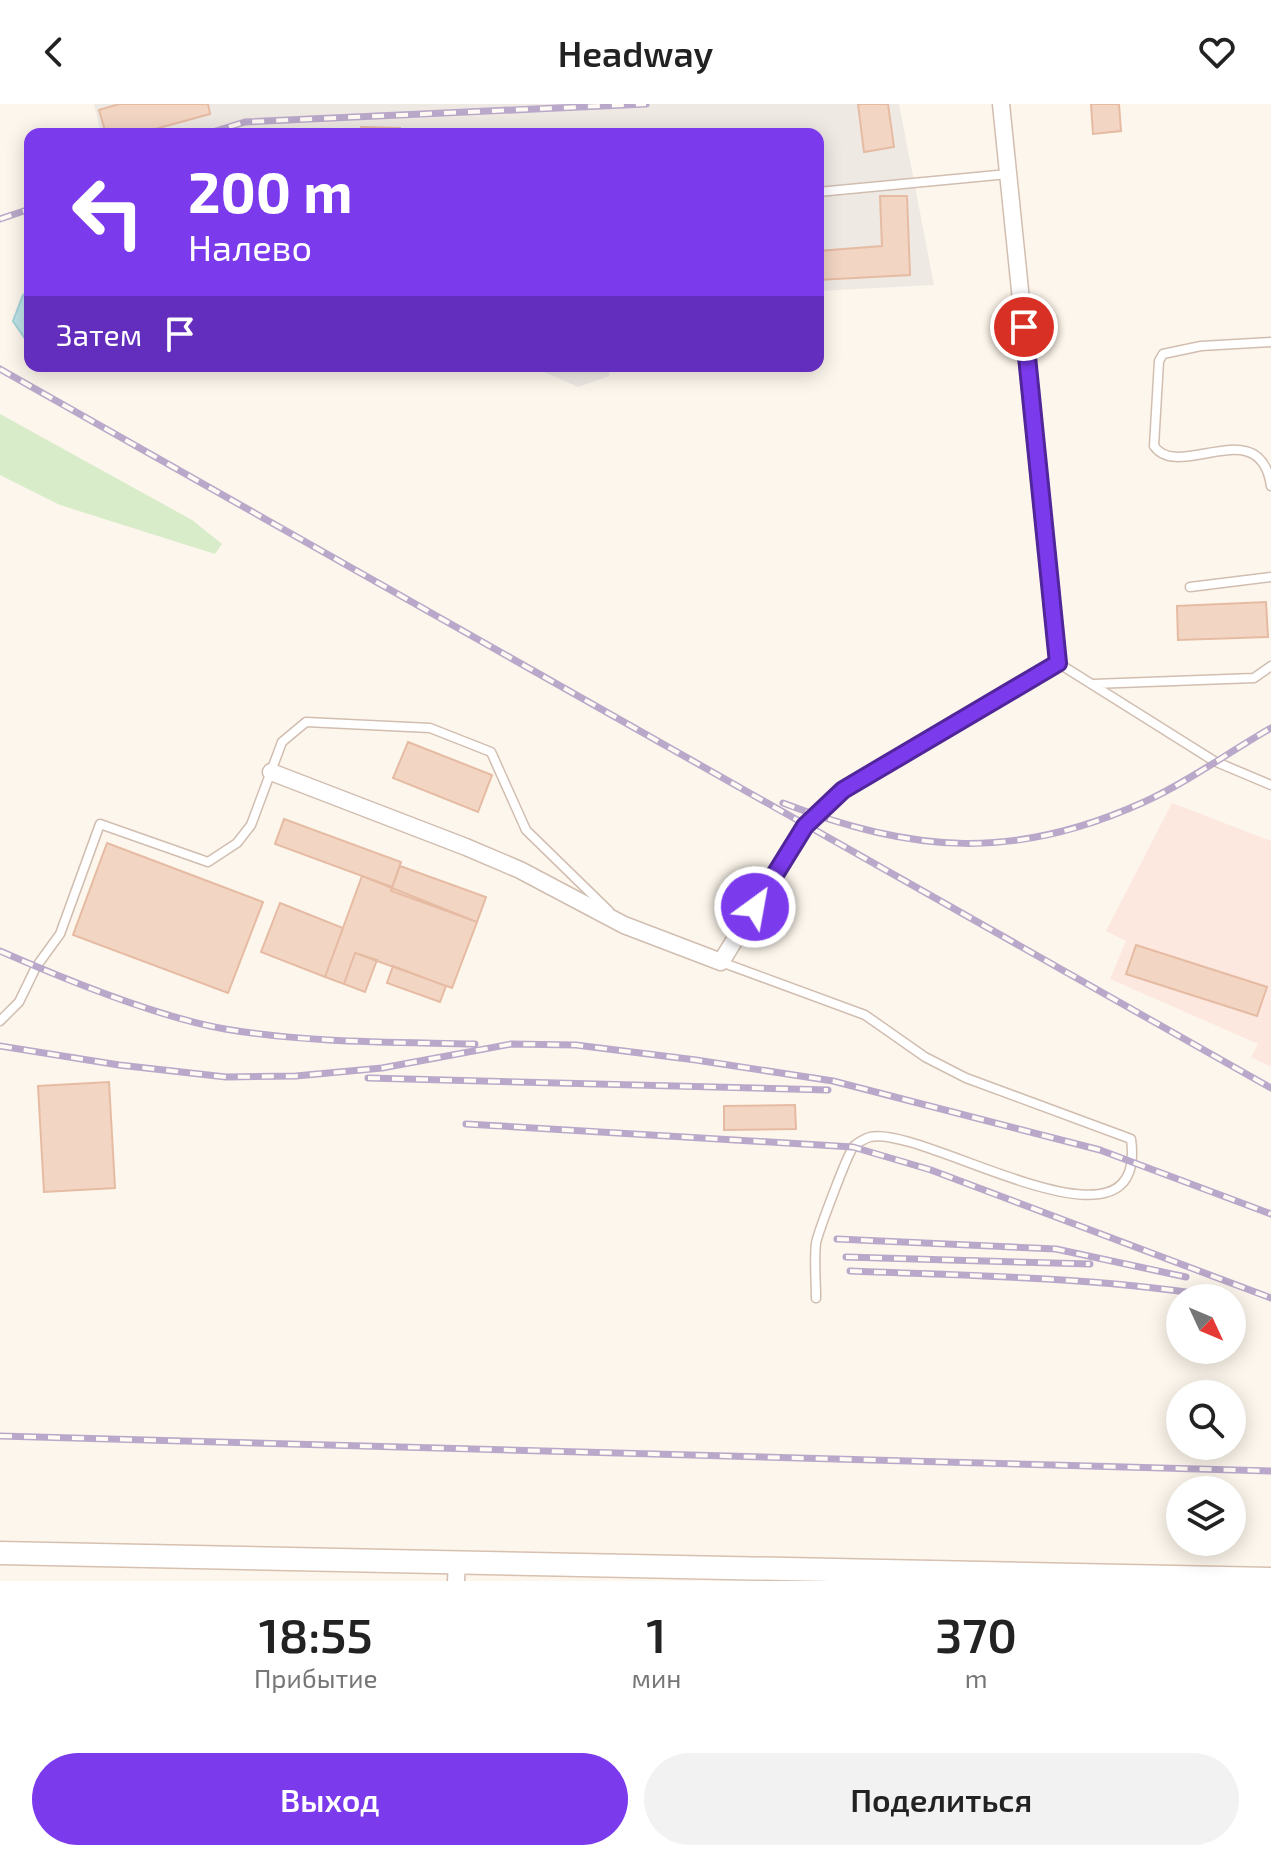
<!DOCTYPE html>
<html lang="ru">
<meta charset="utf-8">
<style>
:root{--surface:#fff;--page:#f2f2f2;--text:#222;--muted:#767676;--accent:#7c3aed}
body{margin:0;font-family:"Exo 2",sans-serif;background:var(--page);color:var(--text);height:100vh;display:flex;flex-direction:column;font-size:30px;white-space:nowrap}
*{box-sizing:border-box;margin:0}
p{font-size:26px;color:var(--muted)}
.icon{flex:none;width:44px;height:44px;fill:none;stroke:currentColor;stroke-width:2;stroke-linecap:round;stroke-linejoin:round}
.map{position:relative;height:1477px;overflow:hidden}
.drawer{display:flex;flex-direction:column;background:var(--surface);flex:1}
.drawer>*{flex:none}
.top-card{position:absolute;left:24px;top:24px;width:800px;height:244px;border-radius:16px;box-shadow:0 4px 20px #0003;background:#7c3aed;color:#fff;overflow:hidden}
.needle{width:52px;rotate:134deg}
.controls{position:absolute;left:1166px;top:1180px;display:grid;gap:16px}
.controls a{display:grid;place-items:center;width:80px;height:80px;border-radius:50%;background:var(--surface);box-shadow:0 4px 20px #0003;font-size:40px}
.pin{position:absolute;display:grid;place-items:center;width:68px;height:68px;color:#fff;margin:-34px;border:4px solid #fff;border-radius:50%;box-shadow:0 2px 8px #0007}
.me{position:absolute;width:88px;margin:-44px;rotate:32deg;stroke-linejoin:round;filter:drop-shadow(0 0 6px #0008)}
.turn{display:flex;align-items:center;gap:28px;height:168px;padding:0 32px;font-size:36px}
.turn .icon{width:104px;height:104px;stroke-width:2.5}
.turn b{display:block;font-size:56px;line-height:68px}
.then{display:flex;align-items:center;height:76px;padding:0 32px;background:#0003;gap:16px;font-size:30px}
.eta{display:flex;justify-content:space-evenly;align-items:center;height:136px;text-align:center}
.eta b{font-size:48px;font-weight:600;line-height:56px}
.action{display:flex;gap:16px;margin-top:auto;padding:16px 32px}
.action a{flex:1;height:92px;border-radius:48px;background:var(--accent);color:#fff;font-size:32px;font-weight:600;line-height:92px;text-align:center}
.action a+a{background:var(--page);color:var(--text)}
header{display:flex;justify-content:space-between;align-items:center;height:104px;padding:0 32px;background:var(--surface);font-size:36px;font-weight:600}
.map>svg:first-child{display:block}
.commercial{fill:#fde8e0}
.industrial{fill:#efe9e4}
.green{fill:#d8ecc9}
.water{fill:#bfe3e8;stroke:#a5d3da;stroke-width:2}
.building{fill:#f3d5c3;stroke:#e6bba3;stroke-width:2}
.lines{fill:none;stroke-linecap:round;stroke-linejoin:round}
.lane-casing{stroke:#d1beb0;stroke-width:11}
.street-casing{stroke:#d1beb0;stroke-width:19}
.secondary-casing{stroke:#d6c0b0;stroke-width:25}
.lane{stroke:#fff;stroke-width:8}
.street{stroke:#fff;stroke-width:16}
.secondary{stroke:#fff;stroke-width:22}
.rail-casing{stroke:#b9a8c9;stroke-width:7}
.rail{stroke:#fffaf3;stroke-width:4;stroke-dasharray:12;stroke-linecap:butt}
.route-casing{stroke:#51269a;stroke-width:20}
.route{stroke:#7c3aed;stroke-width:14}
</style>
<header><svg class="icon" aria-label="back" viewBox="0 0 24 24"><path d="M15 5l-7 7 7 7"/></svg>Headway<svg class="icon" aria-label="heart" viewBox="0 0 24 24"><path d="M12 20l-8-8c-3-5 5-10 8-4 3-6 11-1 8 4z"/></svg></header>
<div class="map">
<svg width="1271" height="1477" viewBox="0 0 1271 1477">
<rect width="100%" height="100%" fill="#fdf6ec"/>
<path class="commercial" d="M 1172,699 L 1271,737 L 1271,963 L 1251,953 L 1258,940 L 1110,875 L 1126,837 L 1106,827 Z"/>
<path class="industrial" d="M 94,0 L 899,0 L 934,181 L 818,187 L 818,30 L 101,30 Z
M 531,262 L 610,262 L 609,272 L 578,283 Z"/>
<path class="green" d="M 0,310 L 192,416 L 222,440 L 215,450 L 60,401 L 0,371 Z"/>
<path class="water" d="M 30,188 L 30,242 L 13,217 L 23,191 Z"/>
<path class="building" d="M 119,0 L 208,0 L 210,10 L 137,30 L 106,30 L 99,6 Z
M 858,0 L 888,0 L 894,43 L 864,48 Z
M 1091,0 L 1119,0 L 1121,27 L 1093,30 Z
M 361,23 L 400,24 L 400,30 L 361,30 Z
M 880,92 L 907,92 L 910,171 L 818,176 L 818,147 L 882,142 Z
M 1266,498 L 1268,533 L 1178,536 L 1177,502 Z
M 1266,498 L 1268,533 L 1178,536 L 1177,502 Z
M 408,638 L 492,671 L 478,708 L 393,674 Z
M 284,715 L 401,758 L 392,783 L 275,740 Z
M 107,739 L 263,798 L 228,889 L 73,831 Z
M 400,762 L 486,793 L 477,818 L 391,787 Z
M 362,772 L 477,818 L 452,884 L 355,849 L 344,880 L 325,873 Z
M 280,799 L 343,824 L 325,873 L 261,848 Z
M 1136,841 L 1267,883 L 1257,912 L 1126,870 Z
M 1136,841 L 1267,883 L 1257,912 L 1126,870 Z
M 355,849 L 377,856 L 365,888 L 344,880 Z
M 393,862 L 446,882 L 440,898 L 387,879 Z
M 109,978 L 115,1084 L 44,1088 L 38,982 Z
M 795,1001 L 796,1025 L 724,1026 L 724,1002 Z"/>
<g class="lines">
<g class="lane-casing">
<path id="lane" d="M 818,88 L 1008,70
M 1271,238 L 1201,242 L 1163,250 L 1159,257 L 1154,342 C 1178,378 1260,307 1271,382
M 1190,483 L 1271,473
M 1058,559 L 1214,657 L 1271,681
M 1093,580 L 1254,574 L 1271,562
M 721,858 L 865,911 L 925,953 L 966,974 L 1131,1035 C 1149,1168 923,1020 870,1033 C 866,1034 857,1039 854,1042 C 848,1048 818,1129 816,1139 C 814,1157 816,1176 816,1194
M 0,917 L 19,898 L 36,863 L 60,830 L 100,720 L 208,758 L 237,739 L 251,721 L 282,638 L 306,618 L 430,624 L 491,648 L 526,726 L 609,807"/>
</g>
<g class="street-casing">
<path id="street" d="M 271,668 L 466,743 L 520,766 L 624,821 L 721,858 L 805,722 L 843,686 L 1058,559 L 1001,0
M 456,1477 L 457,1459"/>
</g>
<g class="secondary-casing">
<path id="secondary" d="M 0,1449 L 1271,1475"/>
</g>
<use href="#lane" class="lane"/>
<use href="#street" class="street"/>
<use href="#secondary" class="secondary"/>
<g class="rail-casing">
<path id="rail" d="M 206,30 L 245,18 L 646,0
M 0,115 L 30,105
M 0,265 L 1271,984
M 783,699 C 914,749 1014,757 1144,698 C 1188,678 1229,648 1271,624
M 0,847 C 64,875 157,913 225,925 C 307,939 392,938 475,940
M 0,942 L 119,961 L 226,973 L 296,972 L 382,964 L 511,940 L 576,941 L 696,956 L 833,977 L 1100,1046 L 1271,1110
M 368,974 L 828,986
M 466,1020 L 853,1043 L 931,1066 L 1271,1194
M 837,1135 L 1056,1145 L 1186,1173
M 846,1153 L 1090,1160
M 850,1167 C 976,1172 1102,1173 1226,1194
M 0,1332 L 1271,1367"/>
</g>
<use href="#rail" class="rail"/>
</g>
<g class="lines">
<g class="route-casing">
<path id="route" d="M 755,803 L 805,722 L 843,686 L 1058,559 L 1024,223"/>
</g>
<use href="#route" class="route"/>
</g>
</svg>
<div class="controls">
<a><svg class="needle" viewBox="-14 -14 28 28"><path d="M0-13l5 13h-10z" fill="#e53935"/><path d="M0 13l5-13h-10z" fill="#767676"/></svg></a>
<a><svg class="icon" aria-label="search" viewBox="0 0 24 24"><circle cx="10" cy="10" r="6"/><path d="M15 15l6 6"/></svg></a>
<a><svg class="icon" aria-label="layers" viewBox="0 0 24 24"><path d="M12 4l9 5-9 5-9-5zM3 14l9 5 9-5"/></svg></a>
</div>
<div class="pin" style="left:1024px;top:223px;background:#d93025"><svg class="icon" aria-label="arrive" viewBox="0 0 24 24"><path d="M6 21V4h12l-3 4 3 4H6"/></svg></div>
<svg class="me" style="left:755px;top:803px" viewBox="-20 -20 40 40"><circle r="17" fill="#7c3aed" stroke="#fff" stroke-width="3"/><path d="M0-11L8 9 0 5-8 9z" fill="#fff"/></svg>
<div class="top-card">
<div class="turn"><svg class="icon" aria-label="left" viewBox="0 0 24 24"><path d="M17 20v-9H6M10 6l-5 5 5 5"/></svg><div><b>200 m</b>Налево</div></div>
<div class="then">Затем<svg class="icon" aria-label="arrive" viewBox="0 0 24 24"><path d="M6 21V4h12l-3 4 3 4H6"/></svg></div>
</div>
</div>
<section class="drawer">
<div class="eta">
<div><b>18:55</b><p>Прибытие</p></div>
<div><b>1</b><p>мин</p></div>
<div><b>370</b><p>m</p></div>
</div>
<div class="action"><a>Выход</a><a>Поделиться</a></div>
</section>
